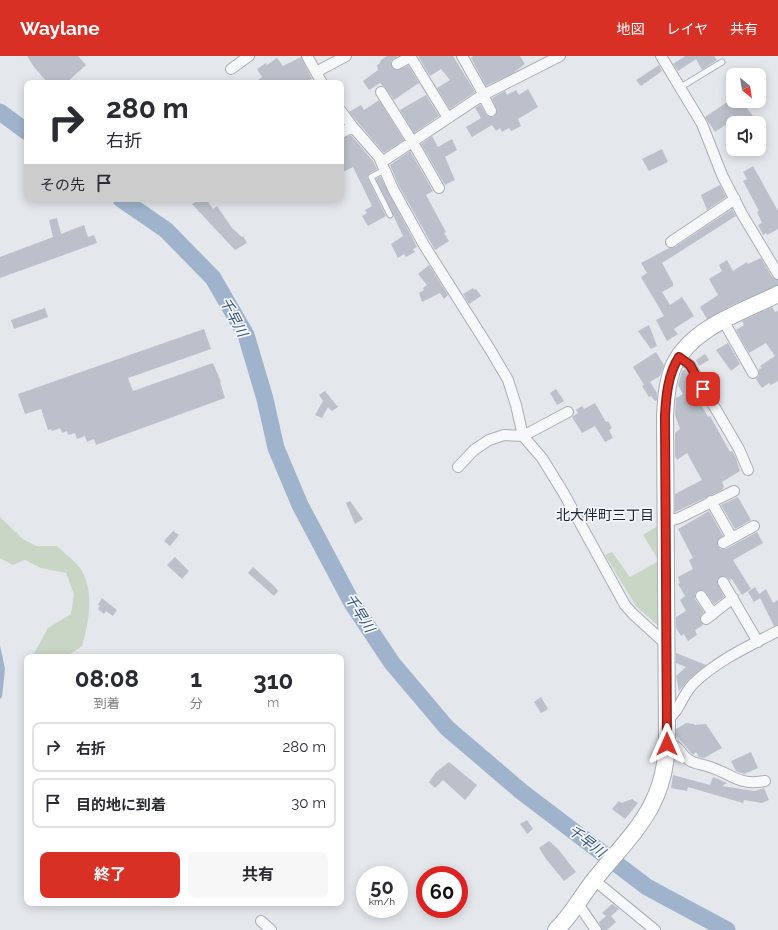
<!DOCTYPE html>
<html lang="ja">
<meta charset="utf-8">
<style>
:root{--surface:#fff;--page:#f7f7f7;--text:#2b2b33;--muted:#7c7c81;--line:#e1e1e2;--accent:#d93025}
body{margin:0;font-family:Raleway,"Noto Sans JP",sans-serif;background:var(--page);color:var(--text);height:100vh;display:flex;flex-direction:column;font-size:15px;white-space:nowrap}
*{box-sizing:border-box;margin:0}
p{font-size:13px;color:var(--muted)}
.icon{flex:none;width:22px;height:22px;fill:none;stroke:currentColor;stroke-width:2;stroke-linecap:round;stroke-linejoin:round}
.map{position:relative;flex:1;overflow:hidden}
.side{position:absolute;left:24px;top:598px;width:320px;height:252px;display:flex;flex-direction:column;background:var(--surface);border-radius:8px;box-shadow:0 2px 10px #0003}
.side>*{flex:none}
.hud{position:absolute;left:24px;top:24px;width:320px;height:122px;border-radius:8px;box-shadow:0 2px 10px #0003;background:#fff;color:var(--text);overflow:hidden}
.needle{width:26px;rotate:150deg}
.buttons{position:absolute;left:726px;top:12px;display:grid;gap:8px}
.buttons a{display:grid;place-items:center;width:40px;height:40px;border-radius:8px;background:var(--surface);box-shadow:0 2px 10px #0003;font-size:20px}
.speed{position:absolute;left:356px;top:810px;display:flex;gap:8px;font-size:20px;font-weight:700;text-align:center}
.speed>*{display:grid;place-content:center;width:52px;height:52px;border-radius:50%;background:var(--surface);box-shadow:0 2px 10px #0003;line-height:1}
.speed small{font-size:10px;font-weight:400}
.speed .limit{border:6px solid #d22;background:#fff;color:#111}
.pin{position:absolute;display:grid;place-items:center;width:34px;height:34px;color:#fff;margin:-17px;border-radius:8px;box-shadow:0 2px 6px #0006}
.me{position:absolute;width:44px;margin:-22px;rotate:0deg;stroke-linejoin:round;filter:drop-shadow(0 0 3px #0008)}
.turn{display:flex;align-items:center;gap:14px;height:84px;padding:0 16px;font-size:18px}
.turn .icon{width:52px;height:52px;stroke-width:2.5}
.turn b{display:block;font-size:28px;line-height:34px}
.then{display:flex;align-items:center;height:38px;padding:0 16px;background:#0003;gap:8px;font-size:15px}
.eta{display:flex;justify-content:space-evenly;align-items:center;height:68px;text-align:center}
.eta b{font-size:24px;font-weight:700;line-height:28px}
.cta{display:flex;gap:8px;margin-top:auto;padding:8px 16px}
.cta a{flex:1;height:46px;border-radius:8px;background:var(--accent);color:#fff;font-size:16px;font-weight:700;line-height:46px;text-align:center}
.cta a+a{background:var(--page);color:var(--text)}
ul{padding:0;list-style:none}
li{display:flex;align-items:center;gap:12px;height:50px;margin:0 8px 6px;padding:0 8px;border:2px solid var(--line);border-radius:8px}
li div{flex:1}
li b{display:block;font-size:15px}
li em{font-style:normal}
header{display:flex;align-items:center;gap:24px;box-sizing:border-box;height:56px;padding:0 20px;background:var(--accent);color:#fff}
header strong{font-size:19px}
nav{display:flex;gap:22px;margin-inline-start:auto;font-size:14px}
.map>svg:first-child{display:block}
.green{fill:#c9d6c5}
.water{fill:#9fb4cc}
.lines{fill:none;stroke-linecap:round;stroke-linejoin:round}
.river{stroke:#9fb4cc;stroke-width:17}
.building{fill:#bbc0ca}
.service-casing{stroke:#a9aeb7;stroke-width:7}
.minor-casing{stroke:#a9aeb7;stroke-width:12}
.primary-casing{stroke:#a3abb8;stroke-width:18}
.service{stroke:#f7f8fa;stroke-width:5}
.minor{stroke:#f7f8fa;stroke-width:10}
.primary{stroke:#fff;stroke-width:16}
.route-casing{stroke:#8d1f18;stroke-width:10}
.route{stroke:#d93025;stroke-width:7}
.labels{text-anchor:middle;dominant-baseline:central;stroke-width:3.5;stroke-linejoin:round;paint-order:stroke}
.water-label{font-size:14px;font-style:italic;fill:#34527a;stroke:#f4f6f9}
.neighbourhood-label{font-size:14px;fill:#1d2536;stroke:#f4f6f9}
</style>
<header>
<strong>Waylane</strong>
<nav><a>地図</a><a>レイヤ</a><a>共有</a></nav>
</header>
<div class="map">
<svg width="778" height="874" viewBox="0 0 778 874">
<rect width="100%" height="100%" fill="#e4e7ec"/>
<path class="green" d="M 0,461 L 23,483 L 36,490 L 57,490 C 64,497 74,504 80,512 C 95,534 89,566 82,590 L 66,601 L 32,601 L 48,572 L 71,558 L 74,538 L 66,517 L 41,512 L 25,504 L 13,509 L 0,502 Z
M 661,468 L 663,574 L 636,550 L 605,499 L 612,496 L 630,521 L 659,505 L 643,479 Z"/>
<path class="water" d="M 0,589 L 5,613 L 2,641 L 0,643 Z"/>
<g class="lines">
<path class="river" d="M 0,56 L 27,76
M 121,143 L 166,174 L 213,222 L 246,279 L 265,343 L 276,392 L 300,449 L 352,547 L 392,607 L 447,672 L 522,736 L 647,831 L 727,874"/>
</g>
<path class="building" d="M 27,0 L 78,0 L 86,9 L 66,27 L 48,27 L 34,11 Z
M 387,0 L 398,0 L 391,5 L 392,11 L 397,14 L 408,9 L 419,27 L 394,44 L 386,33 L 380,27 L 369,34 L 363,25 L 378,14 L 377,9 L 379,8 L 381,4 Z
M 418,0 L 453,0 L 475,36 L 450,53 L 437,32 L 450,24 L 441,13 L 430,20 Z
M 473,0 L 520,0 L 525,8 L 513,17 L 486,30 L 471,2 Z
M 685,0 L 714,0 L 717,4 L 702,14 L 696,3 L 678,15 L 673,8 Z
M 301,1 L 312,23 L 304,27 L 285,27 L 284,24 L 278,27 L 255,27 L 262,21 L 257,13 L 266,7 L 267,9 L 277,2 L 283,10 Z
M 659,9 L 662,15 L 641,30 L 636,24 Z
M 528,33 L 538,51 L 518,63 L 521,70 L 511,75 L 509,72 L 502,76 L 500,72 L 496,75 L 492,69 L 472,81 L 466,71 L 481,62 L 475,52 L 480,48 L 487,60 L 494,61 L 497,55 L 492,42 L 505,35 L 507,39 L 516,34 L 519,39 Z
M 426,39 L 439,60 L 414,77 L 400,54 Z
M 733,42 L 733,45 L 742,45 L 754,62 L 746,67 L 728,67 L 715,76 L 705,61 Z
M 379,44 L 404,84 L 384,97 L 349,56 L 361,49 L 364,54 Z
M 351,79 L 373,105 L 377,113 L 369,118 L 367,121 L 386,160 L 368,170 L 362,160 L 367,157 L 365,154 L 372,150 L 358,121 L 353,111 L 341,117 L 341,83 Z
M 432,80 L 438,91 L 452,83 L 457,94 L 445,101 L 455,124 L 445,129 L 421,88 Z
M 662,93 L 668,106 L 649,115 L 642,103 Z
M 410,95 L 433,135 L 426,139 L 446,176 L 444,177 L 449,185 L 435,194 L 399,130 L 390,109 Z
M 753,110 L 778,155 L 778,173 L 767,179 L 766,177 L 763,179 L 758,169 L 762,167 L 757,156 L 759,155 L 743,125 L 747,123 L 743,116 Z
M 380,120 L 417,191 L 413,193 L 415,196 L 406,201 L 404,198 L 398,202 L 391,188 L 403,180 L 376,123 Z
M 720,129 L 726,141 L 707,154 L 701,139 Z
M 200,143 L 206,143 L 213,153 L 217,150 L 232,172 L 242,181 L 243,180 L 247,187 L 235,194 L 192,148 Z
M 732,153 L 736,160 L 662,207 L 673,227 L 673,230 L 662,236 L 670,249 L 682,241 L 694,260 L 674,273 L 678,278 L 667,285 L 656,264 L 664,260 L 641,221 L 647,217 L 641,207 L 669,192 L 675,191 Z
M 57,162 L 61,178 L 84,169 L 88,181 L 94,179 L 97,187 L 0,222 L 0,201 L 53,181 L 49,164 Z
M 761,202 L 772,221 L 778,224 L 778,229 L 730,250 L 707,263 L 700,251 L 718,239 L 709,223 L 722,215 L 719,209 L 727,204 L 733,215 L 747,206 L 748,208 Z
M 429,209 L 448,239 L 444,243 L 440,237 L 422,246 L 419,237 L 424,234 L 423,232 L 427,229 L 418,218 Z
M 473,232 L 474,234 L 476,233 L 481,240 L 469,248 L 463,238 Z
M 772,251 L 775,256 L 778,255 L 778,325 L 771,329 L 769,327 L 762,332 L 756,323 L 759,320 L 759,313 L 762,312 L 760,310 L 775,300 L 766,287 L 749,297 L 736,274 L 744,269 L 742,265 Z
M 45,252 L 48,261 L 14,273 L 11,264 Z
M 649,269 L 657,290 L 651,293 L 638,275 Z
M 204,273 L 211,293 L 128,322 L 133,335 L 213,307 L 221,326 L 220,326 L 225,342 L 96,389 L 94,383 L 87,386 L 85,380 L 77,383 L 75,377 L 68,379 L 67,375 L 62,377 L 60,372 L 52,375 L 51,373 L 48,374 L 41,353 L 25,358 L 18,338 Z
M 728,287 L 740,308 L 731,315 L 716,294 Z
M 656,296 L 664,309 L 660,320 L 650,326 L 657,337 L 657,344 L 655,345 L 651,340 L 649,341 L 642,330 L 644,329 L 633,311 Z
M 705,298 L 709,304 L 699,310 L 696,304 Z
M 685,313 L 697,334 L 702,346 L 700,347 L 708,361 L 710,360 L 730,396 L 732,395 L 736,402 L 740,415 L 722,426 L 724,431 L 722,434 L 675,456 L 675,438 L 702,424 L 687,397 L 677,404 L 675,400 L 675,377 L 680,373 L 675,359 L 676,342 L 683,338 L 678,329 L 682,315 Z
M 556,333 L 564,345 L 557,349 L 550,337 Z
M 325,335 L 338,351 L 332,355 L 328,351 L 322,362 L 315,359 L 323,345 L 319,339 Z
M 595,347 L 606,366 L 608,365 L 612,372 L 609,374 L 613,382 L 605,386 L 595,370 L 582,377 L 572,361 L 578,357 L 576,354 L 582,350 L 584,353 Z
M 738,441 L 751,464 L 735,473 L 721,449 Z
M 350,445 L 363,463 L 355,468 L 346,447 Z
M 709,455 L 723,480 L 717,486 L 720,493 L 726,493 L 757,476 L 763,487 L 733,504 L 751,533 L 742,539 L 731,522 L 730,525 L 727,521 L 723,520 L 718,522 L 717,526 L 724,541 L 714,548 L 704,534 L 700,534 L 695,537 L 695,543 L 704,556 L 701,559 L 700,564 L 703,569 L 695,574 L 697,579 L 688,585 L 684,578 L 681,580 L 676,572 L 676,561 L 686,555 L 680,544 L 685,540 L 678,528 L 680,527 L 678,521 L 693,513 L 689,504 L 693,502 L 678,473 Z
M 173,475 L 179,479 L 170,490 L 164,485 Z
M 175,501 L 189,515 L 182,523 L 167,509 Z
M 253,511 L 275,531 L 278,535 L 274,540 L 248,517 Z
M 755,531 L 759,538 L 766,533 L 773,547 L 778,544 L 778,569 L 774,570 L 760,542 L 754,546 L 748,536 Z
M 102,542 L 117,554 L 113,560 L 106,555 L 104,558 L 98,553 L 100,550 L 98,549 Z
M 676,597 L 706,609 L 689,623 L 679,635 L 676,620 L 686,611 L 676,607 Z
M 541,641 L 548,653 L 541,657 L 534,646 Z
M 686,667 L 694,668 L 694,669 L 706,668 L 722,692 L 704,702 L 699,701 L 696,696 L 693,699 L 676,679 L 676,673 Z
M 751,696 L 758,712 L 744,718 L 736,715 L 731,705 Z
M 449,706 L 477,729 L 465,744 L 443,724 L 435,732 L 429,726 L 436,716 Z
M 673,719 L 710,729 L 713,721 L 727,727 L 722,730 L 755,735 L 764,732 L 769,744 L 762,747 L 744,744 L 743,747 L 688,731 L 687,735 L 671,732 Z
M 632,743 L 638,747 L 625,763 L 612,753 L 619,745 L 621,747 Z
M 527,764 L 533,773 L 527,778 L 520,768 Z
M 549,785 L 558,793 L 576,816 L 564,825 L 546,803 L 539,792 Z
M 612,848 L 619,853 L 611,860 L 616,866 L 607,874 L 602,874 L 599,866 L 606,860 L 602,857 Z"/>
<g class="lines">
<g class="service-casing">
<path id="service" d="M 681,31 L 722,6
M 384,114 L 371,121 L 390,159"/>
</g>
<g class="minor-casing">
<path id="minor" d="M 307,0 L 322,27
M 410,0 L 448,62
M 462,0 L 484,39
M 661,0 L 702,68 L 722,119 L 742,158 L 778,218
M 397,8 L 410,1
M 231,13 L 249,0
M 316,16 L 346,0
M 381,36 L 412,85 L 439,132
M 483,39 L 491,55
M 341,55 L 352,70 L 379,101 L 393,133 L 424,189 L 491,295 L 508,324 L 516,349 L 523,380 L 542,402 L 563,436 L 625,549 L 633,558 L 667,589
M 341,77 L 352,71
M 382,106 L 481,40 L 560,0
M 671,186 L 735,143
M 724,266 L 753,317
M 679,301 L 690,309 L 739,393 L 748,414
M 458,411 L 474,394 L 489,384 L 504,379 L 523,380 L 568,356
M 711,445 L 732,482
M 666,466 L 679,462 L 734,435
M 723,487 L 754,470
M 723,526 L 758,586
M 701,540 L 713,558
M 706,563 L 733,542
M 667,664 C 680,655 683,637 694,627 C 718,604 749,590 778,575
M 667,688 C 683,691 678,697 689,704 C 694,708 703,708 710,711 C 732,718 739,730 765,725
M 594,824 L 655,874
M 578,848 L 596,874
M 261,865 L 271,874"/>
</g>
<g class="primary-casing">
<path id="primary" d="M 556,874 C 572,859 581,840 595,823 C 634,775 667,749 667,681 L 665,360 C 666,343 667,325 674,309 C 692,271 743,256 778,238"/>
</g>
<use href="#service" class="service"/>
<use href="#minor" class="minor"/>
<use href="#primary" class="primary"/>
</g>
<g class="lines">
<g class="route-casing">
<path id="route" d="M 667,688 L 665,360 C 666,340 668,318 679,301 L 690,309 L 703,333"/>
</g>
<use href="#route" class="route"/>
</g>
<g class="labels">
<g class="water-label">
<text transform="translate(234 261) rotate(62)">千早川</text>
<text transform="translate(360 557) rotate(58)">千早川</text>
<text transform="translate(587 785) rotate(37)">千早川</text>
</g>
<g class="neighbourhood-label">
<text x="605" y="459">北大伴町三丁目</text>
</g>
</g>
</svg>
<div class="buttons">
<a><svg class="needle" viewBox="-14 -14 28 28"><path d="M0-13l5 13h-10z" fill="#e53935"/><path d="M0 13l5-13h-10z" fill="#7c7c81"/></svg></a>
<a><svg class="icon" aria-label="sound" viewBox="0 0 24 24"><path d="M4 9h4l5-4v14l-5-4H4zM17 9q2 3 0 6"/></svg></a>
</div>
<div class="speed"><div>50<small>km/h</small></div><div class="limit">60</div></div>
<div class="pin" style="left:703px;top:333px;background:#d93025"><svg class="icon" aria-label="arrive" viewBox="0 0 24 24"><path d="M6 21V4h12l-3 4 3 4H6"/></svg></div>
<svg class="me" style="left:667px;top:688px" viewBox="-20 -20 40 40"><path d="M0-17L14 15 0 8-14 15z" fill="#d93025" stroke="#fff" stroke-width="4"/></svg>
<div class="hud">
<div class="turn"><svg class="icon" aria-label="right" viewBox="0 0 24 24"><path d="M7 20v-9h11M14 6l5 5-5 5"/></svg><div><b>280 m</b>右折</div></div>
<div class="then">その先<svg class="icon" aria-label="arrive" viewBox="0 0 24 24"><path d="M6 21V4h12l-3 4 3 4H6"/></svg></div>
</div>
<section class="side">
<div class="eta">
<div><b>08:08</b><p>到着</p></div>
<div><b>1</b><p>分</p></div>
<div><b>310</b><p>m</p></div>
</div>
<ul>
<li><svg class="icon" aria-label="right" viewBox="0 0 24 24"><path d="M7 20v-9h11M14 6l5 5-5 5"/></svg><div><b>右折</b></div><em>280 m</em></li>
<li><svg class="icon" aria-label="arrive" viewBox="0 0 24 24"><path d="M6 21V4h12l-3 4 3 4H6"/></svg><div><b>目的地に到着</b></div><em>30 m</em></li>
</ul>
<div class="cta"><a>終了</a><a>共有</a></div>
</section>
</div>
